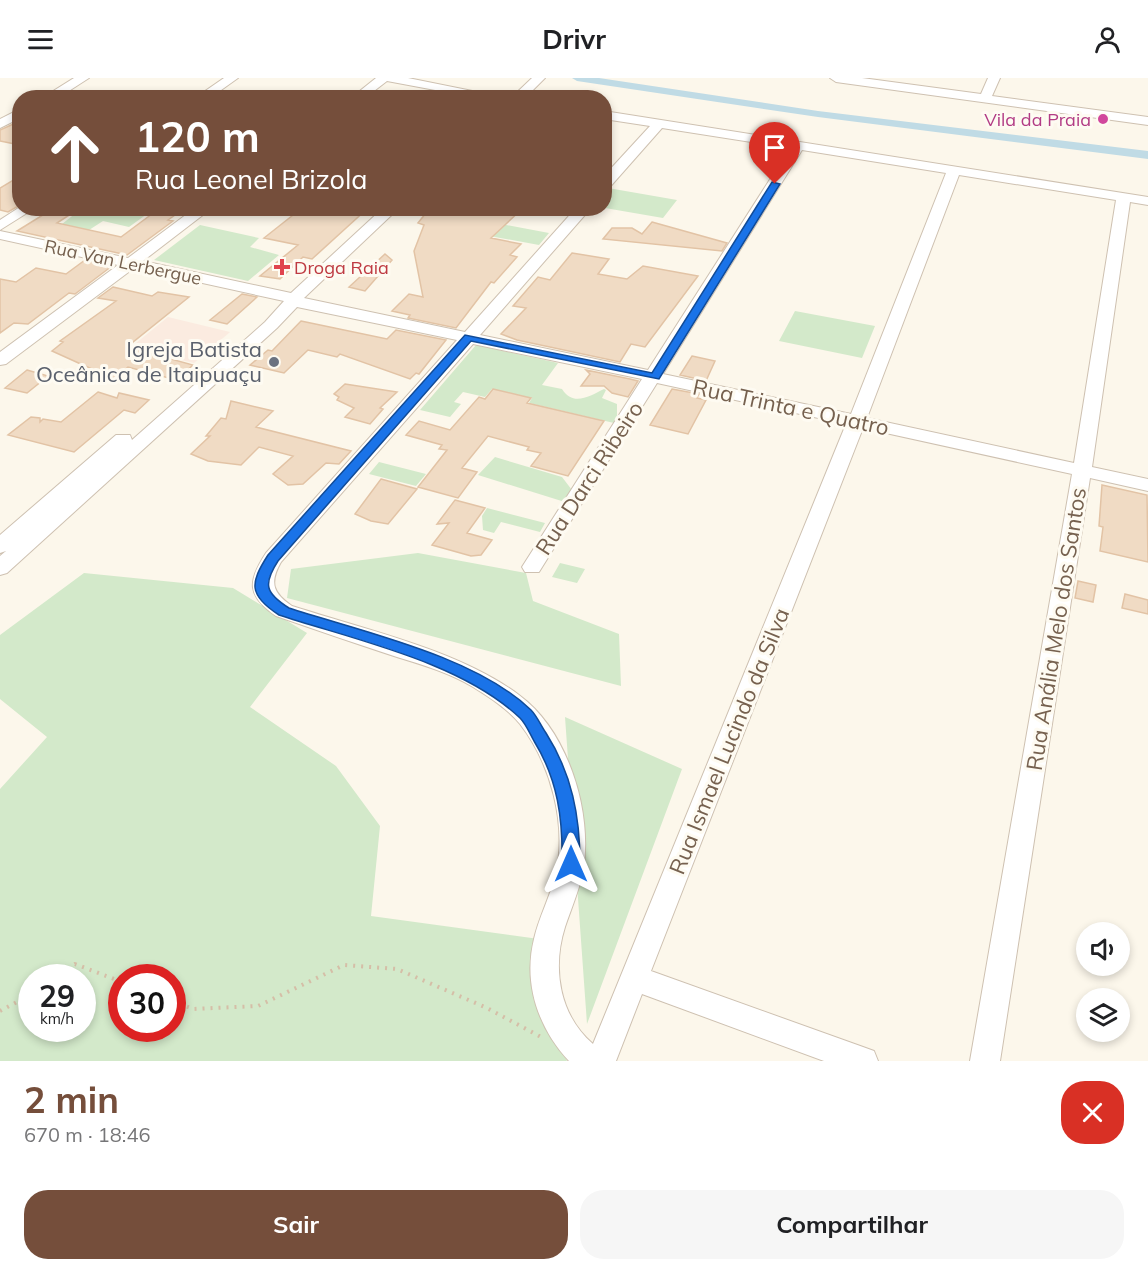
<!DOCTYPE html>
<html lang="pt">
<meta charset="utf-8">
<style>
:root{--surface:#fff;--page:#f6f6f6;--text:#202124;--muted:#757577;--accent:#754e3b}
body{margin:0;font-family:Mulish,sans-serif;background:var(--page);color:var(--text);height:100vh;display:flex;flex-direction:column;font-size:22px;white-space:nowrap}
*{box-sizing:border-box;margin:0}
p{font-size:20px;color:var(--muted)}
.icon{flex:none;width:33px;height:33px;fill:none;stroke:currentColor;stroke-width:2;stroke-linecap:round;stroke-linejoin:round}
.map{position:relative;height:983px;overflow:hidden}
.panel{display:flex;flex-direction:column;background:var(--surface);flex:1}
.panel>*{flex:none}
.hud{position:absolute;left:12px;top:12px;width:600px;height:126px;border-radius:24px;box-shadow:0 3px 9px #0003;background:#754e3b;color:#fff;overflow:hidden}
.fabs{position:absolute;left:1076px;top:844px;display:grid;gap:12px}
.fabs a{display:grid;place-items:center;width:54px;height:54px;border-radius:50%;background:var(--surface);box-shadow:0 3px 9px #0003;font-size:30px}
.speed{position:absolute;left:18px;top:886px;display:flex;gap:12px;font-size:30px;font-weight:700;text-align:center}
.speed>*{display:grid;place-content:center;width:78px;height:78px;border-radius:50%;background:var(--surface);box-shadow:0 3px 9px #0003;line-height:1}
.speed small{font-size:15px;font-weight:400}
.speed .limit{border:9px solid #d22;background:#fff;color:#111}
.pin{position:absolute;display:grid;place-items:center;width:51px;height:51px;color:#fff;margin:-62px -26px;border-radius:50% 50% 50% 0;rotate:-45deg;box-shadow:0 0 6px #0007}
.pin .icon{rotate:45deg}
.me{position:absolute;width:66px;margin:-33px;rotate:0deg;stroke-linejoin:round;filter:drop-shadow(0 0 4px #0008)}
.turn{display:flex;align-items:center;gap:21px;height:126px;padding:0 24px;font-size:27px}
.turn .icon{width:78px;height:78px;stroke-width:2.5}
.turn b{display:block;font-size:42px;line-height:51px}
.round{display:grid;place-items:center;flex:none;width:63px;height:63px;border-radius:24px;background:var(--page)}
.summary{display:flex;align-items:center;justify-content:space-between;height:102px;padding:0 24px}
h1{font-size:36px;font-weight:700;line-height:45px;color:var(--accent)}
.primary-button{display:flex;gap:12px;margin-top:auto;padding:12px 24px}
.primary-button a{flex:1;height:69px;border-radius:24px;background:var(--accent);color:#fff;font-size:24px;font-weight:700;line-height:69px;text-align:center}
.primary-button a+a{background:var(--page);color:var(--text)}
header{display:flex;justify-content:space-between;align-items:center;height:78px;padding:0 24px;background:var(--surface);font-size:27px;font-weight:700}
.map>svg:first-child{display:block}
.commercial{fill:#fbebe0}
.green{fill:#d3e9ca;fill-rule:evenodd}
.lines{fill:none;stroke-linecap:round;stroke-linejoin:round}
.canal{fill:#c0dbe5;fill-rule:evenodd}
.building{fill:#f0dbc4;stroke:#e2c3a5;stroke-width:1.5}
.minor-casing{stroke:#cec1b1;stroke-width:2}
.path{stroke:#d5bea7;stroke-width:4;stroke-dasharray:2 6;stroke-linecap:butt}
.minor{fill:#fff;fill-rule:evenodd}
.route{fill:#1a73e8;stroke:#114b97;stroke-width:1.5}
.hotel-dot{fill:#d1479c;stroke:#fefbf2;stroke-width:2}
.health-dot{fill:#e0444e;stroke:#fefbf2;stroke-width:2}
.worship-dot{fill:#6b7280;stroke:#fefbf2;stroke-width:2}
.labels{text-anchor:middle;dominant-baseline:central;stroke-width:6;stroke-linejoin:round;paint-order:stroke}
.far-hotel-label{font-size:18px;fill:#b23c85;stroke:#fefbf2;text-anchor:end}
.far-street-label{font-size:18px;fill:#76614f;stroke:#fefbf2}
.far-health-label{font-size:18px;fill:#be3a42;stroke:#fefbf2;text-anchor:start}
.worship-label{font-size:22px;fill:#5b616d;stroke:#fefbf2;text-anchor:end}
.street-label{font-size:22px;fill:#76614f;stroke:#fefbf2}
</style>
<header><svg class="icon" aria-label="menu" viewBox="0 0 24 24"><path d="M4 6h16M4 12h16M4 18h16"/></svg>Drivr<svg class="icon" aria-label="person" viewBox="0 0 24 24"><circle cx="12" cy="8" r="4"/><path d="M4 21q1-7 8-7t8 7"/></svg></header>
<div class="map">
<svg width="1148" height="983" viewBox="0 0 1148 983">
<rect width="100%" height="100%" fill="#fcf7eb"/>
<path class="commercial" d="M 168,239 L 230,254 L 194,285 L 130,270 Z"/>
<path class="green" d="M 608,110 L 677,122 L 663,140 L 605,130 L 605,115 Z
M 81,131 L 127,132 L 147,136 L 129,149 L 103,143 L 89,152 L 62,146 Z
M 481,146 L 506,147 L 549,155 L 539,167 L 473,155 Z
M 200,147 L 259,160 L 250,169 L 279,177 L 248,203 L 154,182 Z
M 795,233 L 875,248 L 862,280 L 779,263 Z
M 476,267 L 558,285 L 542,307 L 562,311 C 573,329 590,318 604,311 L 606,312 L 602,320 L 617,326 L 617,339 L 614,345 L 529,325 L 532,320 L 492,311 L 485,319 L 463,314 L 454,324 L 461,326 L 450,339 L 420,332 Z
M 495,379 L 562,399 L 575,416 L 568,425 L 478,397 Z
M 379,384 L 426,396 L 416,408 L 369,396 Z
M 487,430 L 545,445 L 540,454 L 501,444 L 494,455 L 483,452 L 482,438 Z
M 418,475 L 526,495 L 533,523 L 619,556 L 621,608 L 287,520 L 291,491 Z
M 560,485 L 585,491 L 577,505 L 552,499 Z
M 84,495 L 233,510 L 307,555 L 250,629 L 336,688 L 380,748 L 371,838 L 539,861 L 531,903 L 567,983 L 0,983 L 0,711 L 47,659 L 0,621 L 0,557 ZM 32,900 L 82,900 L 82,951 L 32,951 ZM 122,900 L 172,900 L 172,951 L 122,951 Z
M 565,639 L 682,691 L 587,946 Z"/>
<g class="lines">
<path class="canal" d="M 572,0 L 599,0 L 818,33 L 1148,73 L 1148,81 L 818,39 L 577,3 Z"/>
</g>
<path class="building" d="M 20,43 L 20,67 L 0,63 L 0,52 Z
M 20,98 L 20,127 L 8,134 L 0,132 L 0,110 Z
M 54,130 L 80,130 L 57,145 L 121,159 L 160,130 L 185,130 L 168,142 L 173,143 L 127,177 L 17,153 Z
M 302,130 L 368,130 L 312,181 L 303,179 L 280,201 L 260,198 L 298,167 L 264,160 Z
M 430,130 L 523,130 L 491,160 L 521,166 L 510,177 L 517,179 L 494,205 L 491,204 L 456,250 L 408,240 L 410,237 L 392,233 L 409,216 L 423,219 L 414,173 L 424,147 L 418,145 Z
M 652,144 L 727,165 L 722,173 L 603,161 L 612,150 L 632,150 L 642,156 Z
M 572,175 L 609,181 L 598,196 L 627,201 L 643,188 L 698,198 L 645,269 L 631,266 L 620,284 L 517,262 L 501,256 L 526,230 L 513,228 L 538,199 L 550,202 Z
M 385,176 L 392,182 L 365,213 L 349,209 Z
M 85,182 L 112,188 L 75,216 L 69,215 L 28,246 L 14,245 L 0,255 L 0,201 L 16,204 L 36,190 L 66,196 Z
M 113,209 L 152,218 L 158,214 L 189,219 L 127,269 L 193,287 L 176,302 L 128,289 L 114,301 L 52,273 L 63,264 L 60,263 L 116,223 L 98,220 Z
M 242,216 L 257,219 L 227,246 L 210,242 Z
M 301,243 L 387,261 L 396,252 L 446,262 L 419,296 L 416,295 L 410,301 L 340,276 L 337,279 L 308,272 L 284,295 L 250,287 L 268,272 L 272,273 Z
M 692,278 L 715,283 L 706,303 L 680,297 Z
M 27,292 L 48,298 L 27,315 L 5,310 Z
M 586,292 L 630,301 L 638,303 L 628,319 L 612,315 L 604,308 L 581,308 L 590,296 Z
M 345,306 L 397,314 L 380,330 L 383,331 L 370,346 L 345,339 L 354,330 L 337,322 L 339,319 L 334,316 Z
M 493,311 L 531,320 L 527,325 L 604,343 L 568,398 L 531,388 L 541,375 L 527,372 L 529,369 L 488,358 L 462,390 L 477,394 L 458,420 L 418,409 L 447,372 L 439,371 L 442,367 L 406,357 L 419,343 L 450,352 L 479,319 L 485,321 Z
M 672,311 L 699,316 L 697,320 L 706,322 L 688,356 L 650,347 Z
M 98,314 L 117,320 L 119,315 L 149,322 L 135,335 L 124,332 L 74,374 L 8,357 L 31,339 L 40,340 L 40,344 L 43,341 L 61,344 Z
M 231,323 L 273,333 L 256,349 L 351,373 L 339,386 L 326,385 L 303,406 L 288,407 L 273,396 L 293,378 L 259,369 L 241,387 L 208,383 L 191,376 L 210,358 L 206,358 L 221,340 L 226,341 Z
M 381,401 L 417,411 L 388,446 L 371,443 L 355,436 Z
M 1102,407 L 1147,417 L 1148,484 L 1100,473 L 1103,449 L 1099,448 Z
M 455,422 L 485,430 L 467,455 L 492,462 L 481,477 L 471,478 L 432,467 L 449,445 L 437,446 Z
M 1078,503 L 1096,507 L 1093,524 L 1075,520 Z
M 1125,516 L 1148,522 L 1148,536 L 1122,530 Z"/>
<g class="lines">
<g class="minor-casing">
<path id="minor" d="M 74,0 L 89,0 L 58,20 L 42,20 Z
M 224,0 L 238,0 L 210,20 L 195,20 Z
M 376,0 L 408,0 L 507,20 L 478,20 L 387,3 L 365,20 L 351,20 Z
M 532,0 L 545,0 L 525,20 L 511,20 Z
M 830,0 L 862,0 L 981,16 L 988,0 L 1000,0 L 992,18 L 1148,39 L 1148,47 L 836,4 Z
M 20,31 L 20,40 L 0,50 L 0,41 Z
M 604,33 L 1148,119 L 1148,127 L 1130,124 L 1092,389 L 1148,401 L 1148,413 L 1090,400 L 1000,983 L 970,983 L 1072,396 L 863,350 L 651,893 L 863,969 L 874,973 L 878,983 L 824,983 L 642,916 L 616,983 L 569,983 C 538,950 523,905 534,861 C 539,839 550,819 556,796 C 567,746 551,686 520,646 C 508,631 489,619 473,609 C 450,595 423,587 397,579 C 357,566 317,552 276,538 C 247,518 247,504 266,475 L 457,262 L 297,229 L 277,250 L 7,495 L 0,497 L 0,478 L 6,473 L 0,475 L 0,457 L 116,357 L 130,357 L 132,362 L 265,244 L 284,223 L 134,190 L 6,286 L 0,287 L 0,274 L 118,187 L 0,161 L 0,153 L 128,180 L 195,130 L 212,130 L 143,183 L 291,215 L 383,130 L 399,130 L 304,220 L 465,254 L 576,130 L 591,130 L 480,257 L 648,292 L 790,70 L 662,50 L 609,110 L 604,111 L 604,98 L 650,48 L 604,41 ZM 802,72 L 946,95 L 851,336 L 663,296 ZM 959,97 L 1116,122 L 1074,385 L 867,340 ZM 473,266 L 642,301 L 522,489 L 525,494 L 539,494 L 657,305 L 846,346 L 593,966 C 559,937 552,890 565,849 C 571,831 579,813 583,793 C 593,734 568,653 519,617 C 459,572 363,551 292,528 C 273,515 269,505 281,484 Z
M 20,129 L 35,130 L 0,152 L 0,142 Z"/>
</g>
<path class="path" d="M 55,900 L 75,886 L 122,904
M 172,923 L 193,931 L 258,928 L 344,887 L 397,891 L 487,930 L 541,959
M 0,933 L 32,916"/>
<use href="#minor" class="minor"/>
</g>
<path class="route" d="M 772,104 L 780,106 L 659,301 L 471,263 L 278,483 C 263,506 265,515 289,530 C 363,554 475,578 531,632 C 537,638 541,648 546,655 C 572,696 580,738 580,786 L 577,791 L 571,793 L 565,791 L 562,786 C 563,741 558,702 534,663 C 530,656 526,646 520,640 C 461,584 355,562 279,537 C 248,517 250,505 268,477 L 465,257 L 652,295 Z"/>
<circle class="hotel-dot" cx="1103" cy="41" r="6"/>
<path class="health-dot" d="M279 180h6v6h6v6h-6v6h-6v-6h-6v-6h6z"/>
<circle class="worship-dot" cx="274" cy="284" r="6"/>
<g class="labels">
<g class="far-hotel-label">
<text x="1091" y="41">Vila da Praia</text>
</g>
<g class="far-street-label">
<text transform="translate(123 184) rotate(12)">Rua Van Lerbergue</text>
</g>
<g class="far-health-label">
<text x="294" y="189">Droga Raia</text>
</g>
<g class="worship-label">
<text x="262" y="271">Igreja Batista<tspan x="262" dy="25">Oceânica de Itaipuaçu</tspan></text>
</g>
<g class="street-label">
<text transform="translate(791 329) rotate(12)">Rua Trinta e Quatro</text>
<text transform="translate(589 400) rotate(-57)">Rua Darci Ribeiro</text>
<text transform="translate(1056 551) rotate(-81)">Rua Anália Melo dos Santos</text>
<text transform="translate(729 663) rotate(-68)">Rua Ismael Lucindo da Silva</text>
</g>
</g>
</svg>
<div class="fabs">
<a><svg class="icon" aria-label="sound" viewBox="0 0 24 24"><path d="M4 9h4l5-4v14l-5-4H4zM17 9q2 3 0 6"/></svg></a>
<a><svg class="icon" aria-label="layers" viewBox="0 0 24 24"><path d="M12 4l9 5-9 5-9-5zM3 14l9 5 9-5"/></svg></a>
</div>
<div class="speed"><div>29<small>km/h</small></div><div class="limit">30</div></div>
<div class="pin" style="left:775px;top:106px;background:#d93025"><svg class="icon" aria-label="arrive" viewBox="0 0 24 24"><path d="M6 21V4h12l-3 4 3 4H6"/></svg></div>
<svg class="me" style="left:571px;top:786px" viewBox="-20 -20 40 40"><path d="M0-17L14 15 0 8-14 15z" fill="#1a73e8" stroke="#fff" stroke-width="4"/></svg>
<div class="hud">
<div class="turn"><svg class="icon" aria-label="ahead" viewBox="0 0 24 24"><path d="M12 20V5M6 11l6-6 6 6"/></svg><div><b>120 m</b>Rua Leonel Brizola</div></div>
</div>
</div>
<section class="panel">
<div class="summary"><div><h1>2 min</h1><p>670 m · 18:46</p></div><a class="round" style="background:#d93025;color:#fff"><svg class="icon" aria-label="close" viewBox="0 0 24 24"><path d="M6 6l12 12M18 6L6 18"/></svg></a></div>
<div class="primary-button"><a>Sair</a><a>Compartilhar</a></div>
</section>
